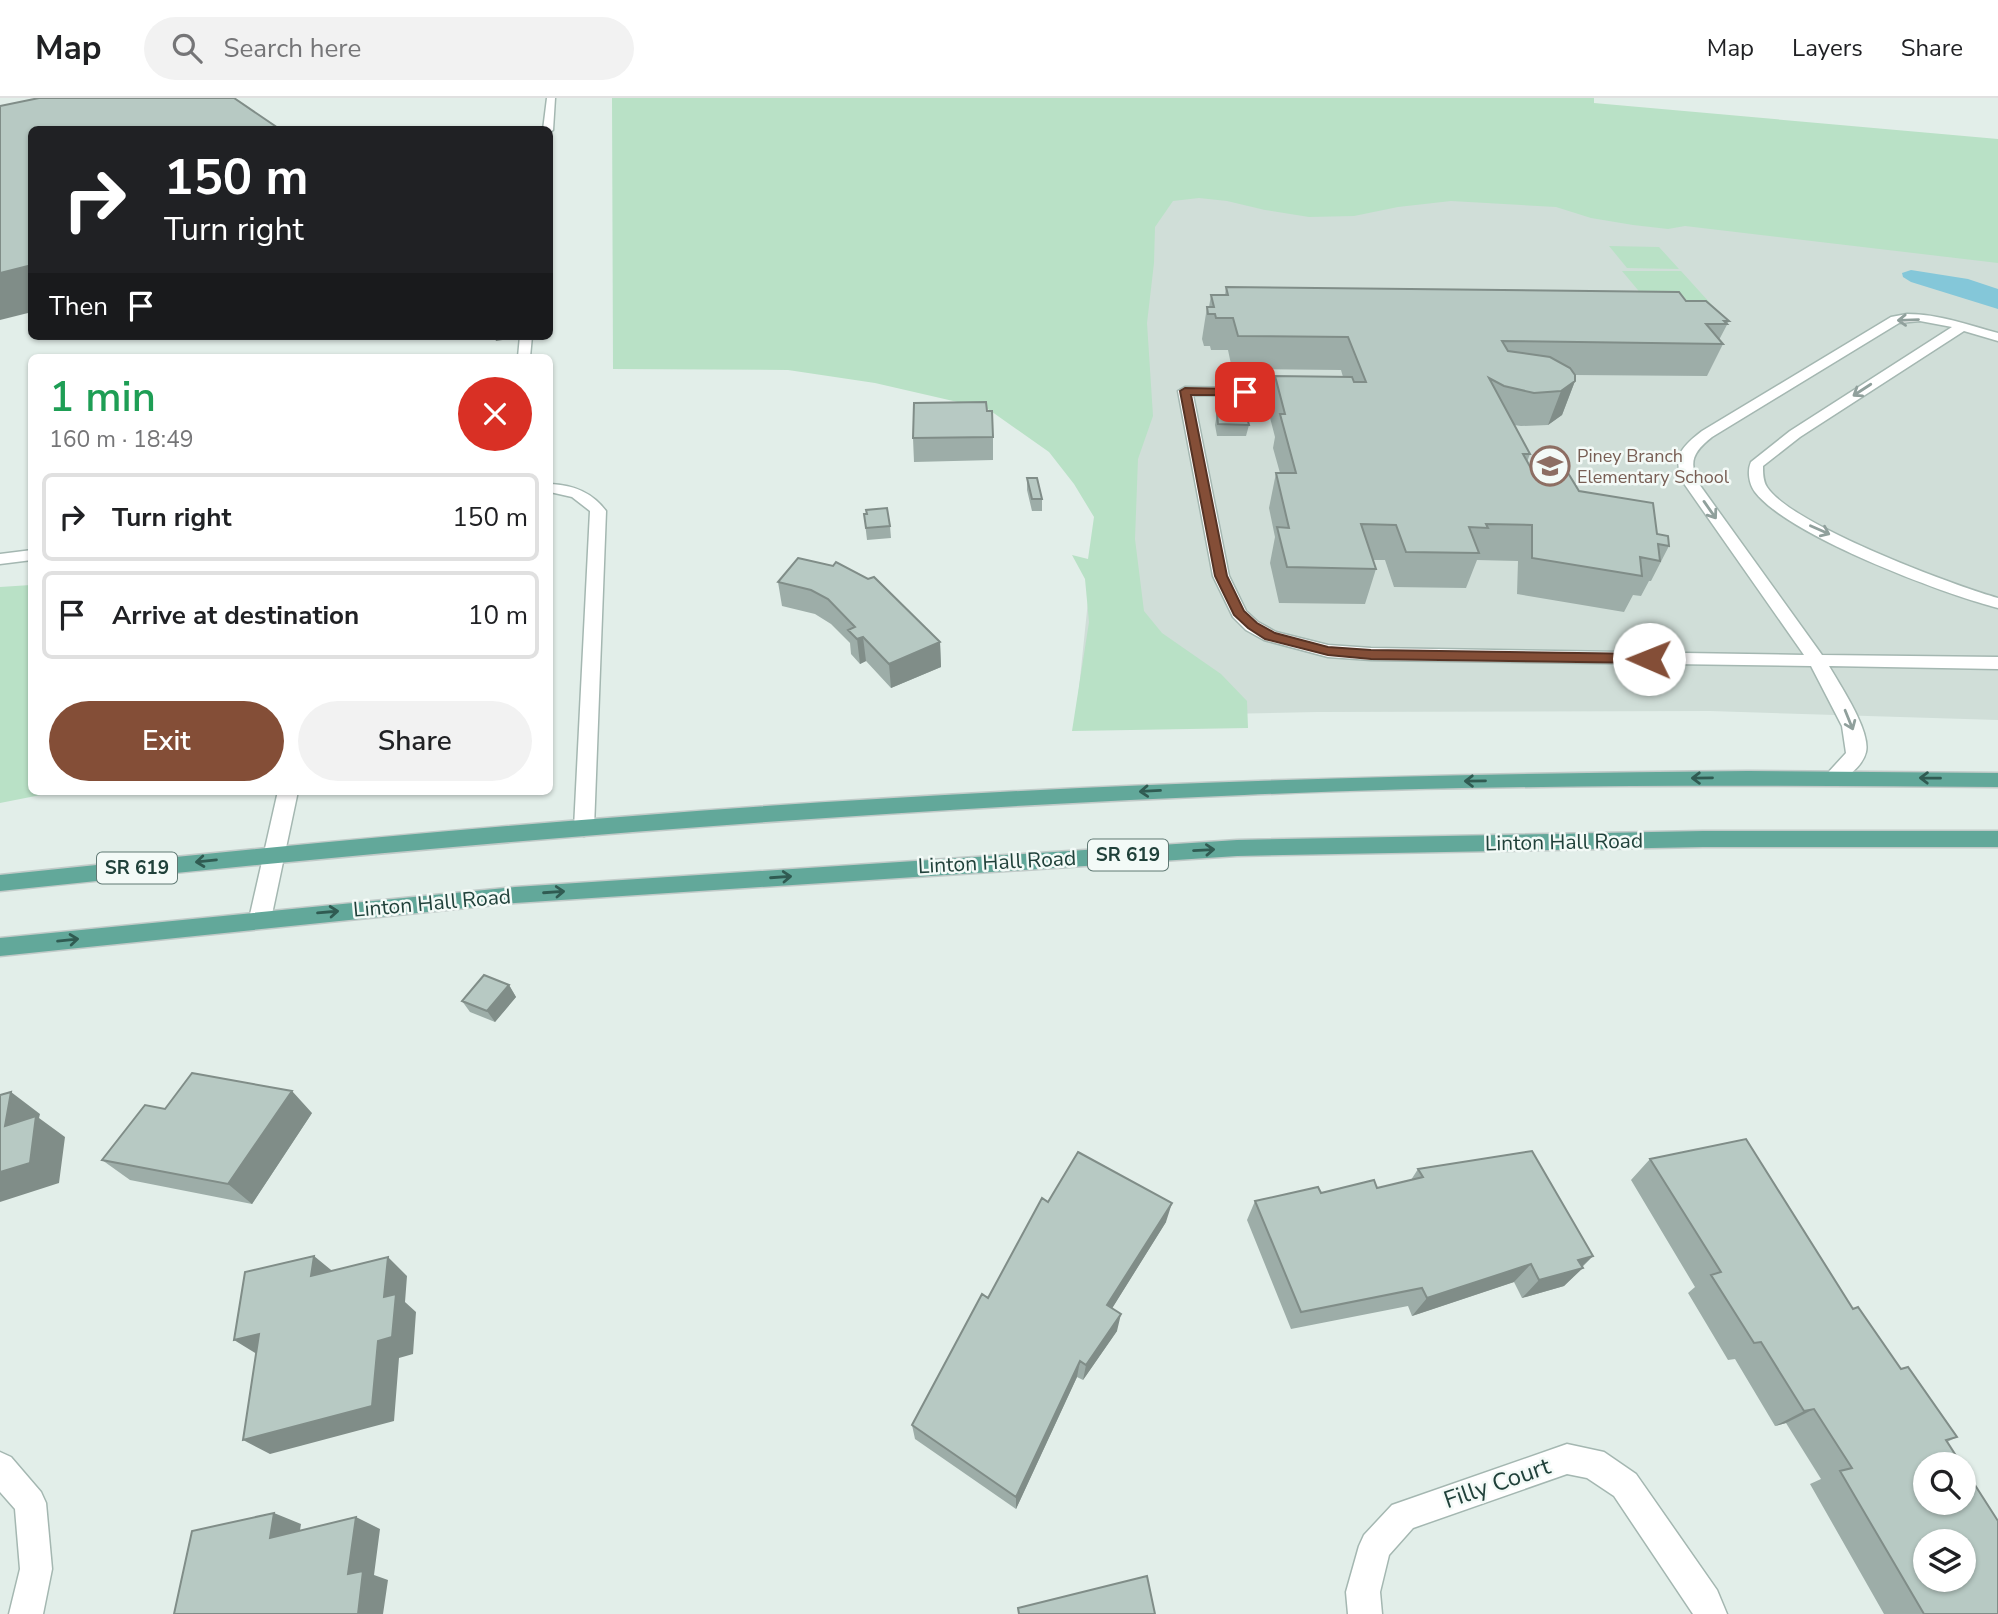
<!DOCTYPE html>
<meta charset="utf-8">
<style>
:root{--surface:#fff;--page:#f2f2f2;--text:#202124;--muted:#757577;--line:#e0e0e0;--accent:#844e37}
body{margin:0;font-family:"Nunito Sans",sans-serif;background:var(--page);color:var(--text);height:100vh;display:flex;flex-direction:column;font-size:26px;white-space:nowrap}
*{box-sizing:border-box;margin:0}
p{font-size:23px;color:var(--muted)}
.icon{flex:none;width:38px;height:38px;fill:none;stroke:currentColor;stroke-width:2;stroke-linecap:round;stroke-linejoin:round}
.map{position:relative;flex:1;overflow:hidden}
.details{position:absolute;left:28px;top:256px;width:525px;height:441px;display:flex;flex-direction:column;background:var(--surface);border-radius:10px;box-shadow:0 2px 5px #0004}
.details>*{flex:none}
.top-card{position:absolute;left:28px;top:28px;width:525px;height:214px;border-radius:10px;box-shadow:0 2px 5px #0004;background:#202124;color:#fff;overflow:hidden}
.controls{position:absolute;left:1913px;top:1354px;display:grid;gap:14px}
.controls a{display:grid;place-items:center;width:63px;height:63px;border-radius:50%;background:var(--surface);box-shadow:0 2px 5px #0004;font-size:35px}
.pin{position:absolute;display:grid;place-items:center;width:60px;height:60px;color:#fff;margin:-30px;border-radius:14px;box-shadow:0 4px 10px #0006}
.me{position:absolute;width:77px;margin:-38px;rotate:271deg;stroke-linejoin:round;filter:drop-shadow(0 0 5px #0008)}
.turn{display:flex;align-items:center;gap:24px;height:147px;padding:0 21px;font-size:32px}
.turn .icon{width:91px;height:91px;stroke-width:2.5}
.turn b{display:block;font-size:49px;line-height:60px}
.then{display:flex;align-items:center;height:66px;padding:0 21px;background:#0003;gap:14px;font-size:26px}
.round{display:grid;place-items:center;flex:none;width:74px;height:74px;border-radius:37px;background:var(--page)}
.head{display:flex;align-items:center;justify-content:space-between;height:119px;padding:0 21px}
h1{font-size:42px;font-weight:600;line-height:52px;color:#1e9e55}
.primary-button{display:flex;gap:14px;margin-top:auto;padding:14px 21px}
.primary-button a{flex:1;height:80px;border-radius:42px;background:var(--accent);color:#fff;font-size:28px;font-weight:600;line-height:80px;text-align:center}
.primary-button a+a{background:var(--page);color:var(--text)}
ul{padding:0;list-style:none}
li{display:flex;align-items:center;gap:21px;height:88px;margin:0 14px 10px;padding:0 7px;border:4px solid var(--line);border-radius:10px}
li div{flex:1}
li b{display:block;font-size:26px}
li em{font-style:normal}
header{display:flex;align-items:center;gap:42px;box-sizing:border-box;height:98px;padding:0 35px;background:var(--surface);border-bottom:2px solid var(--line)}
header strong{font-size:33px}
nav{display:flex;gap:38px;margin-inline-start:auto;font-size:24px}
.search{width:490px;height:63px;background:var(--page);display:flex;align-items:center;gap:18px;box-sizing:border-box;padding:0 24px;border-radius:38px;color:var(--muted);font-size:26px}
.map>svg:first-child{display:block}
.built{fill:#d0ded8}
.green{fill:#b9e1c6}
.water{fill:#84c7d9}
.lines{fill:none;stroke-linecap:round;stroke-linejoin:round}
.service-casing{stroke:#a4b7b1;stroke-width:3}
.minor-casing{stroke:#a4b7b1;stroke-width:3}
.primary-casing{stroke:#c1cac8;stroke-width:3}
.service{fill:#fff;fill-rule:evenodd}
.minor{fill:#fff;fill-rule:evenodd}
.primary{fill:#62a89a;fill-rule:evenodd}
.wall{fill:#9dada8}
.shaded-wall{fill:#808d88}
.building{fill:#b7c9c3;stroke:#808d88;stroke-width:2;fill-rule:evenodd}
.oneway{stroke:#90a09c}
.oneway2{stroke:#305b52}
.route{fill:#844e37;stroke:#563324;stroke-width:2}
.labels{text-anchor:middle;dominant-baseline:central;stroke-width:5;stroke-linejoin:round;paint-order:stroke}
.far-education-label{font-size:18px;fill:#785e54;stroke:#f3faf7;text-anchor:start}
.shield{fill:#f3faf7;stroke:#5f7873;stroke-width:2}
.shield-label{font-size:19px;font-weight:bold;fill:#20413a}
.street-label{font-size:21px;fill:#20413a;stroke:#f3faf7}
.near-street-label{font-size:24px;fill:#20413a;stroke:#f3faf7}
</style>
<header>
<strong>Map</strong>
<div class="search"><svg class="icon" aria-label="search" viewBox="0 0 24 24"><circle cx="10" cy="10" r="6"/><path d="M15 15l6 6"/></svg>Search here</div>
<nav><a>Map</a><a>Layers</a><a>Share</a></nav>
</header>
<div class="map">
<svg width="1998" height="1516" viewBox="0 0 1998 1516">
<rect width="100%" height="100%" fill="#e2eee9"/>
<path class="built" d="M 1140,0 L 1998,122 L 1998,622 L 1710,613 L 1317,614 L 1076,619 Z"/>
<path class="green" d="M 612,0 L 1594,0 L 1594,5 L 1998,41 L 1998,165 L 1685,128 L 1668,131 L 1633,127 L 1591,120 L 1556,109 L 1451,103 L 1398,109 L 1354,118 L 1309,119 L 1265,112 L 1227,103 L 1199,100 L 1173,103 L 1155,129 L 1154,165 L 1147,225 L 1153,318 L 1138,361 L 1135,441 L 1144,513 L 1162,535 L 1221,576 L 1247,603 L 1248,630 L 1072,633 L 1089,524 L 1085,481 L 1072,457 L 1088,461 L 1094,419 L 1074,386 L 1049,354 L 988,311 L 875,285 L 788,272 L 613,271 Z
M 1609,148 L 1659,149 L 1679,171 L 1627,170 Z
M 1622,173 L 1681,173 L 1720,216 L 1658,216 Z
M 31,487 L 32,693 L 61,693 L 0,705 L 0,489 Z"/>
<path class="water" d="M 1911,172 L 1968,181 L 1998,191 L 1998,211 L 1911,184 L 1903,179 L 1902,175 Z"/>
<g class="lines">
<g class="service-casing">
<path id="service" d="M 547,0 L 555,0 L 553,32 L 550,34 L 550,32 L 543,32 Z
M 1907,216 C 1939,216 1968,227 1998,235 L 1998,243 L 1964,233 L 1800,339 L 1763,368 C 1763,375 1763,383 1767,389 C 1792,427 1952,487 1998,500 L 1998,510 C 1943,496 1789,438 1755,394 C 1749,386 1747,373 1751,364 L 1790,333 L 1952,229 L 1920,223 L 1899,225 L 1712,339 C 1693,354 1688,364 1699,386 L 1822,557 L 1998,559 L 1998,571 L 1829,568 C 1840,587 1871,633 1866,654 C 1863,667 1850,676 1841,684 L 1827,684 L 1824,679 L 1846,655 L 1842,628 L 1811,568 L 1371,562 L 1328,559 L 1264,542 L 1246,532 L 1233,519 L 1213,478 L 1178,293 L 1185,289 L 1245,290 L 1252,294 L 1245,298 L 1193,297 L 1229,478 L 1246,513 L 1258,524 L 1276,534 L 1328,547 L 1371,550 L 1804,557 L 1685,387 C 1671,360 1680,350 1702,333 L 1891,219 Z
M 520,238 L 532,238 L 530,259 L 518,259 Z
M 550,386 C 573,387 592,394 606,413 L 594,730 L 591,735 L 584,738 L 577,735 L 574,730 L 590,413 L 572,399 L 550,394 Z
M 32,452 L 32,462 L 0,466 L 0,456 Z
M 278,693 L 298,693 L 271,821 L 268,827 L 260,830 L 252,827 L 249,821 Z"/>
</g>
<g class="minor-casing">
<path id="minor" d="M 1567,1346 L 1604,1354 L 1636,1376 L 1717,1492 L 1727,1516 L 1693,1516 L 1614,1398 L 1587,1380 L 1567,1376 L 1413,1430 L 1389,1457 L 1380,1494 L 1382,1516 L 1348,1516 L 1346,1494 L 1359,1448 L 1364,1437 L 1392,1407 Z
M 0,1354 L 11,1359 L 41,1394 L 46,1405 L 52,1471 L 43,1516 L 9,1516 L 20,1471 L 15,1411 L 0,1394 Z"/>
</g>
<g class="primary-casing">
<path id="primary" d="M 1748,673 L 1998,675 L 1998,689 C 1746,687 1495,686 1244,697 C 828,714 414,749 0,793 L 0,777 C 333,742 666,711 1000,694 C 1249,681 1498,675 1748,673 Z
M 1703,733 L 1998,733 L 1998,749 L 1703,749 L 1237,758 L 515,805 L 0,858 L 0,840 L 515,789 L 1237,742 Z"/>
</g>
<use href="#service" class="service"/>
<use href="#minor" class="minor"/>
<use href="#primary" class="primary"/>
</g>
<path class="wall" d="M 1226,189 L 1686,203 L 1729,223 L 1719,242 L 1723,246 L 1707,278 L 1574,277 L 1575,283 L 1562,317 L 1548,327 L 1521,328 L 1514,327 L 1530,356 L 1527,364 L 1533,374 L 1579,393 L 1657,436 L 1669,448 L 1651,483 L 1649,483 L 1641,498 L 1633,497 L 1624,514 L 1517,496 L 1518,463 L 1477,462 L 1466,490 L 1394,489 L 1385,462 L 1373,462 L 1376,471 L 1365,506 L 1279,505 L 1270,465 L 1275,439 L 1269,410 L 1276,375 L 1280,375 L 1273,350 L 1275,339 L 1268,312 L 1275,278 L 1343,279 L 1341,272 L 1232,271 L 1228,252 L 1211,252 L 1210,248 L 1204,248 L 1202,241 L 1207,209 L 1209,209 L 1211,197 L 1225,197 Z
M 987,313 L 993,339 L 993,362 L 914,364 L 913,340 Z
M 1217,316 L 1249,327 L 1246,338 L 1217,338 L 1215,327 Z
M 1027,380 L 1042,401 L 1042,413 L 1032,413 L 1027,392 Z
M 864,416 L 867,416 L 890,428 L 891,440 L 867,442 Z
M 798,460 L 940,544 L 941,569 L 891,590 L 866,563 L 860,566 L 851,556 L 850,545 L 831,526 L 815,516 L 782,508 L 778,484 Z
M 509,887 L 516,899 L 495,924 L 470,914 L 462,903 Z
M 165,1011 L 312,1015 L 252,1106 L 130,1082 L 102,1062 Z
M 1650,1061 L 1853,1211 L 1957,1339 L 1947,1344 L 1998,1516 L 1884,1516 L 1810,1386 L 1821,1381 L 1786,1325 L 1775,1328 L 1735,1261 L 1728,1262 L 1688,1195 L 1695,1189 L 1631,1082 Z
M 1418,1071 L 1593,1158 L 1564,1188 L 1522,1200 L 1514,1184 L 1412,1218 L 1408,1208 L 1291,1231 L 1247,1122 L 1255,1103 L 1321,1095 L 1377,1090 L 1411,1082 Z
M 1048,1104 L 1166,1124 L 1112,1210 L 1117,1233 L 1083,1282 L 1077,1279 L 1016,1411 L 915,1341 L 912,1327 Z"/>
<path class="shaded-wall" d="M 32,167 L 32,214 L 0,222 L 0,175 Z
M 494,238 L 510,238 L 509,241 L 496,243 Z
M 1575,283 L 1562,317 L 1548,327 L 1561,293 Z
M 863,539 L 866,563 L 860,566 L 857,541 Z
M 940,544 L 941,569 L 891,590 L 889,566 Z
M 509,887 L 516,899 L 495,924 L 487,913 Z
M 292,993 L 312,1015 L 252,1106 L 228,1086 Z
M 11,994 L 40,1016 L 39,1020 L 65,1039 L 59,1085 L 0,1104 L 0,1074 L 5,1028 Z
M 1172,1105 L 1166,1124 L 1103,1225 L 1107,1207 Z
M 314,1158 L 336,1176 L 311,1178 Z
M 1593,1158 L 1579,1171 L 1583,1170 L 1564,1188 L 1522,1200 L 1539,1182 L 1578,1162 Z
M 388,1159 L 407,1178 L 405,1204 L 416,1214 L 413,1256 L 399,1260 L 394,1323 L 270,1356 L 243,1342 L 384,1199 Z
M 1531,1166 L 1514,1184 L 1412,1218 L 1427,1200 Z
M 1121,1216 L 1117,1233 L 1083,1282 L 1086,1267 Z
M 259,1236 L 260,1258 L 234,1242 Z
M 1080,1263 L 1077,1279 L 1016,1411 L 1016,1399 Z
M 1814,1311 L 1786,1325 L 1775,1328 L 1804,1313 Z
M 274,1415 L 301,1426 L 297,1451 L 270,1440 Z
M 356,1419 L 380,1431 L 374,1477 L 388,1482 L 383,1516 L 358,1516 L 348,1476 Z"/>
<path class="building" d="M 39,0 L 234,0 L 281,32 L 32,32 L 32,167 L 0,175 L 0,8 Z
M 1226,189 L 1679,194 L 1686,203 L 1706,203 L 1729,223 L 1724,223 L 1727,226 L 1706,226 L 1723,246 L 1502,243 L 1508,253 L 1550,259 L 1570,270 L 1575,277 L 1575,283 L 1561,293 L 1534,295 L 1504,288 L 1489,280 L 1530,356 L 1523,356 L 1533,374 L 1568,375 L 1579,393 L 1653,405 L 1657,436 L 1668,438 L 1669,448 L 1658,446 L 1660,463 L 1640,459 L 1642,478 L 1532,460 L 1532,427 L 1486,426 L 1488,430 L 1469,429 L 1479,455 L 1406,454 L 1396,427 L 1361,426 L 1376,471 L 1287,469 L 1277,429 L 1289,430 L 1276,375 L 1296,375 L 1280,316 L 1285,316 L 1275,278 L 1352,279 L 1354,284 L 1366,284 L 1348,239 L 1238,238 L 1233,220 L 1216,220 L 1215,216 L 1208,216 L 1207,209 L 1214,209 L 1211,197 L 1228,197 Z
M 986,304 L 987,313 L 992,313 L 993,339 L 913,340 L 914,305 Z
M 1217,316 L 1246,316 L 1249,327 L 1218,326 Z
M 1027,380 L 1037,380 L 1042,401 L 1032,401 Z
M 887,410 L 890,428 L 866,430 L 864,416 L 867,416 L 866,412 Z
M 798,460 L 833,468 L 836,464 L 868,481 L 874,479 L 940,544 L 889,566 L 863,539 L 857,541 L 848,532 L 855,529 L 828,501 L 811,492 L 778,484 Z
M 484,877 L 509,887 L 487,913 L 462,903 Z
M 192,975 L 292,993 L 228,1086 L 102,1062 L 145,1007 L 165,1011 Z
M 11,994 L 5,1028 L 36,1018 L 30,1065 L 0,1074 L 0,997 Z
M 1746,1041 L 1853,1211 L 1858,1209 L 1901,1271 L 1908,1269 L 1957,1339 L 1946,1342 L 1962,1367 L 1925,1367 L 1925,1405 L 1964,1405 L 1964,1370 L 1998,1423 L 1998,1516 L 1924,1516 L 1840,1373 L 1852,1370 L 1814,1311 L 1804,1313 L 1761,1244 L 1754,1245 L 1711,1177 L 1721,1174 L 1650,1061 ZM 1925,1444 L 1964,1444 L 1964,1482 L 1925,1482 Z
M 1532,1053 L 1593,1158 L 1578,1162 L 1583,1170 L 1539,1182 L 1531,1166 L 1427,1200 L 1422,1190 L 1301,1214 L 1255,1103 L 1318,1089 L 1321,1095 L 1374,1082 L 1377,1090 L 1423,1079 L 1418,1071 Z
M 1078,1054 L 1172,1105 L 1107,1207 L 1121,1216 L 1086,1267 L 1080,1263 L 1016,1399 L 912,1327 L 982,1196 L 988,1200 L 1042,1100 L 1048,1104 Z
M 314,1158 L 311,1178 L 388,1159 L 384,1199 L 396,1196 L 392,1239 L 378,1243 L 372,1308 L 243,1342 L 259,1236 L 234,1242 L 245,1174 Z
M 274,1415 L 270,1440 L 356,1419 L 348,1476 L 363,1473 L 358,1516 L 174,1516 L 192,1433 Z
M 1147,1478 L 1155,1516 L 1019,1516 L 1018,1510 Z"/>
<defs><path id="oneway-shaft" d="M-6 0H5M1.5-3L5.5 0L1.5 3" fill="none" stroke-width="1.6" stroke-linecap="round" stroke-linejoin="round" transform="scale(1.75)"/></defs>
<g class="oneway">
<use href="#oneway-shaft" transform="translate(1908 222) rotate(178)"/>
<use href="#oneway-shaft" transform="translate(1862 292) rotate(147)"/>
<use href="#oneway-shaft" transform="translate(1710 412) rotate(55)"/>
<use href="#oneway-shaft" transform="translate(1820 432) rotate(24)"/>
<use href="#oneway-shaft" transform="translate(1849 622) rotate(68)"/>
</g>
<g class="oneway2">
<use href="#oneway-shaft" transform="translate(1702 680) rotate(179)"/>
<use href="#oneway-shaft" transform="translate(1930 680) rotate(-179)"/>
<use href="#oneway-shaft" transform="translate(1475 683) rotate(179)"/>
<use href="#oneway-shaft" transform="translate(1150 693) rotate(177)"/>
<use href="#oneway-shaft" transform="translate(1204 752) rotate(-3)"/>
<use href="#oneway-shaft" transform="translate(206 763) rotate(174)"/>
<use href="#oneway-shaft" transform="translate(781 779) rotate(-4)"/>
<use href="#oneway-shaft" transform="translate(554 794) rotate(-4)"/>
<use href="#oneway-shaft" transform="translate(328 814) rotate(-5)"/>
<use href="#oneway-shaft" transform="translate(68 842) rotate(-6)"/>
</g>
<path class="route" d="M 1185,290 L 1245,291 L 1250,294 L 1245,297 L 1191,297 L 1227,478 L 1244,513 L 1257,525 L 1275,535 L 1328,549 L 1371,552 L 1649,556 L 1656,561 L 1649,565 L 1371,561 L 1328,557 L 1265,541 L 1248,530 L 1234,517 L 1215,478 L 1180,293 Z"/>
<defs>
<g id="school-ring" transform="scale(2.0125)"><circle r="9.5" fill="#f3faf7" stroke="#8d6e63" stroke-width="1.5"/><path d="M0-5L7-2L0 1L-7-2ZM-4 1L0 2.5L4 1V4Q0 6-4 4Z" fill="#8d6e63"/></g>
</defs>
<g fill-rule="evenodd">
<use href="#school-ring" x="1550" y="368"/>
</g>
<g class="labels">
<g class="far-education-label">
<text x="1577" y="358">Piney Branch<tspan x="1577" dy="21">Elementary School</tspan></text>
</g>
<g class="shield">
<rect x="1088" y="741.5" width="80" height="31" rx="5"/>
<rect x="97" y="754.5" width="80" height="31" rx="5"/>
</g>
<g class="shield-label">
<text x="1128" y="757">SR 619</text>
<text x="137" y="770">SR 619</text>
</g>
<g class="street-label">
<text transform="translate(1564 744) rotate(-1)">Linton Hall Road</text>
<text transform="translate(997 764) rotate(-3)">Linton Hall Road</text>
<text transform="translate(432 805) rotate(-5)">Linton Hall Road</text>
</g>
<g class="near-street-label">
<text transform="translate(1497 1385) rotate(-19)">Filly Court</text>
</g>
</g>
</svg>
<div class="controls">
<a><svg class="icon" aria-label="search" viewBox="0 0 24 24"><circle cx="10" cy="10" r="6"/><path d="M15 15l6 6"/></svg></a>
<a><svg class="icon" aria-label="layers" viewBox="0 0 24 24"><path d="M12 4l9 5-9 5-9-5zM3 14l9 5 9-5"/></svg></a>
</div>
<div class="pin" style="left:1245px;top:294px;background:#d93025"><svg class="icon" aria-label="arrive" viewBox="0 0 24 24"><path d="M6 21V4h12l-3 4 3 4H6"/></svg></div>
<svg class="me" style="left:1649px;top:561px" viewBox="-20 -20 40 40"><circle r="19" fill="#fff"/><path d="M0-13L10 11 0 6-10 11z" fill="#844e37"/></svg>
<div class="top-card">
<div class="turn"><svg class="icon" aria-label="right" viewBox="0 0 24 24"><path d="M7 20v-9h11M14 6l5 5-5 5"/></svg><div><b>150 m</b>Turn right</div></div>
<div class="then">Then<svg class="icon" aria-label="arrive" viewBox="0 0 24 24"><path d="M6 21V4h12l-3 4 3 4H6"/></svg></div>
</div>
<section class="details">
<div class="head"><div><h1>1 min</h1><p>160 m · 18:49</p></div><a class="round" style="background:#d93025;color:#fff"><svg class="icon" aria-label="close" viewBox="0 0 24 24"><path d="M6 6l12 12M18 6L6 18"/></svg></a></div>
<ul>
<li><svg class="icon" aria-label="right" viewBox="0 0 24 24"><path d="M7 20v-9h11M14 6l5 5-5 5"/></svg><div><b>Turn right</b></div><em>150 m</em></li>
<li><svg class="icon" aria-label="arrive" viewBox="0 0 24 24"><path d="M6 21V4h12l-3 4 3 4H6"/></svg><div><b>Arrive at destination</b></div><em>10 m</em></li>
</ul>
<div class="primary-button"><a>Exit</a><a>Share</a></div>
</section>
</div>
